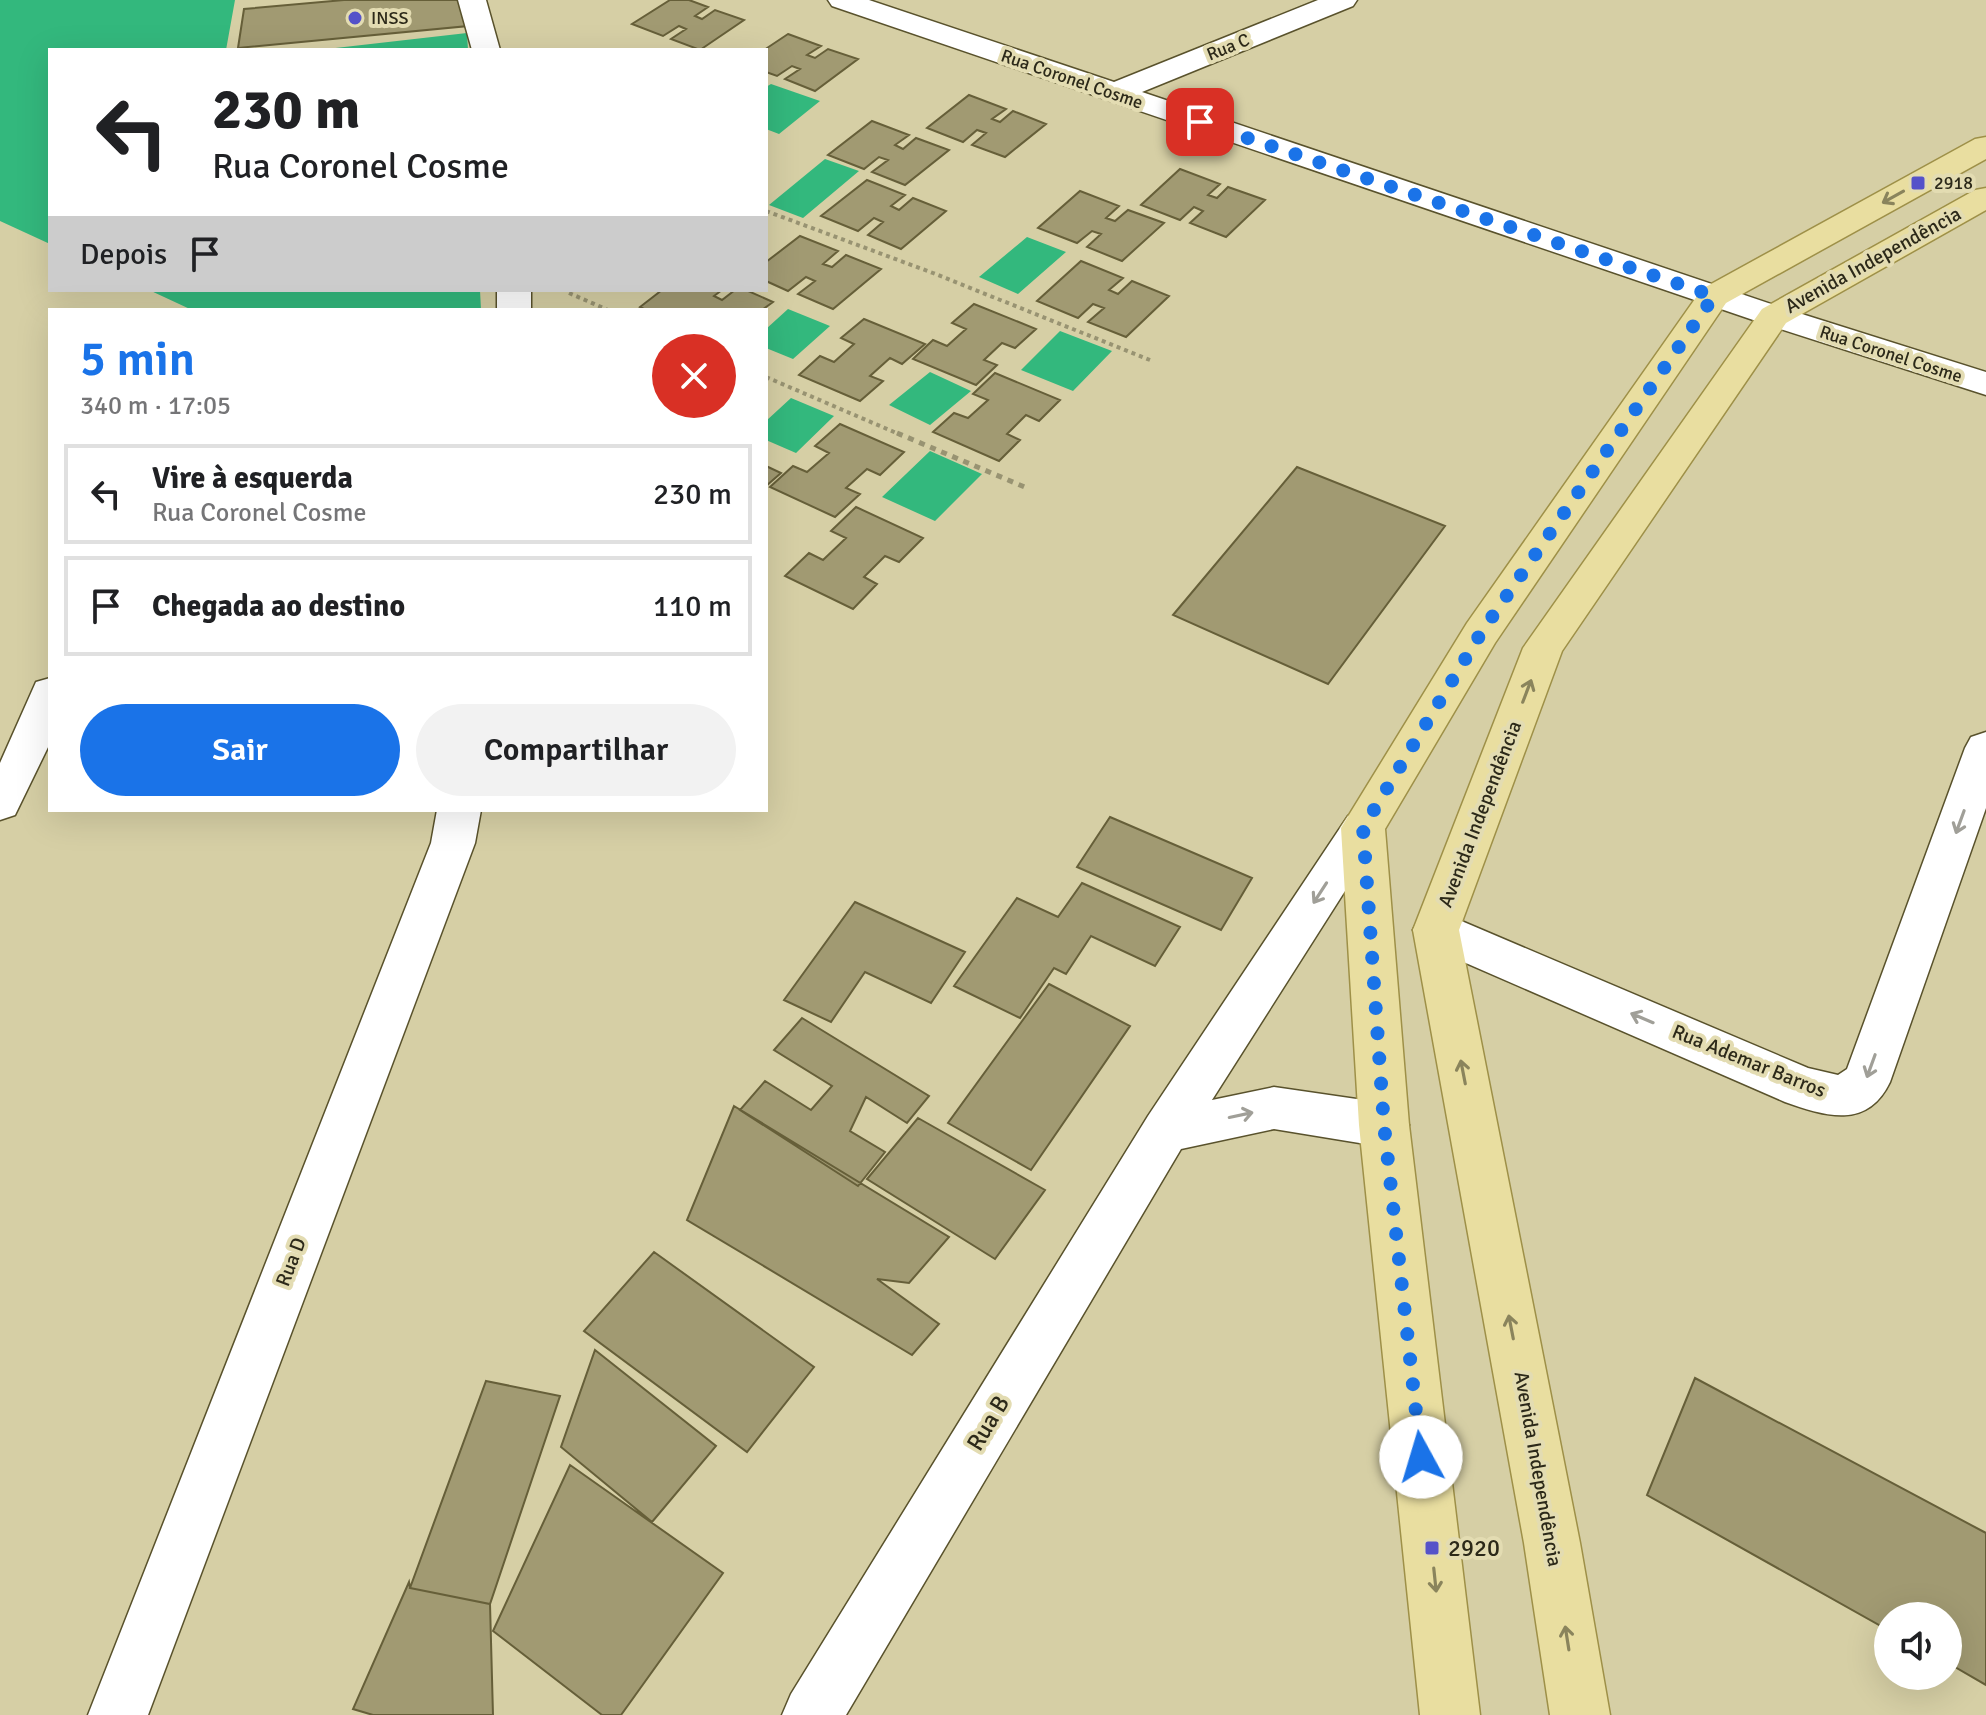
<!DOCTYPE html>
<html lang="pt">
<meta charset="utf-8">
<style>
:root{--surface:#fff;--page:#f2f2f2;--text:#202124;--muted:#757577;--line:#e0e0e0;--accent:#1a73e8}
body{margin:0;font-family:Signika,sans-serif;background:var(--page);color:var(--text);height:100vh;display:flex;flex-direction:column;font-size:30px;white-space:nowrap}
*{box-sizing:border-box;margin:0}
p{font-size:26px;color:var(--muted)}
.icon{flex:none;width:44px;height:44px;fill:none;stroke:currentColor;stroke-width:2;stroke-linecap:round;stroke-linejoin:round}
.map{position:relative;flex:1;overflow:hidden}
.details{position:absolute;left:48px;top:308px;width:720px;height:504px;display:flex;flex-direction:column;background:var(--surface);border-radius:0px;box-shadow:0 8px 32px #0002}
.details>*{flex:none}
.banner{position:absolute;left:48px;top:48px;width:720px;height:244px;border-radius:0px;box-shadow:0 8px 32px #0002;background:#fff;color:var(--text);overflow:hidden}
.buttons{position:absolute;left:1874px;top:1602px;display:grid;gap:16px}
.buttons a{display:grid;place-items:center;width:88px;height:88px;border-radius:50%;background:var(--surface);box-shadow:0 8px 32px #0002;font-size:40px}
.pin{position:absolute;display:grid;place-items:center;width:68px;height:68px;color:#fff;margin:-34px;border-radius:16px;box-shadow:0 4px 12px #0006}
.me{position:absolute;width:88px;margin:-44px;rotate:354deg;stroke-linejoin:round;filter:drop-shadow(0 0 6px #0008)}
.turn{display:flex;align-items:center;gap:28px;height:168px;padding:0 32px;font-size:36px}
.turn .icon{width:104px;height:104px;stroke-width:2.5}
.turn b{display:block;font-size:56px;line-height:68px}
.then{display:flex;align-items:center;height:76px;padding:0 32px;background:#0003;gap:16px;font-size:30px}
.round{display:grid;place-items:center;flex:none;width:84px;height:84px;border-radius:42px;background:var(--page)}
.headline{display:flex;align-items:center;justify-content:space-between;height:136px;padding:0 32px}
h1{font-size:48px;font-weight:600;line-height:60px;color:var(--accent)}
.action{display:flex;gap:16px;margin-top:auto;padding:16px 32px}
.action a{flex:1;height:92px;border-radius:48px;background:var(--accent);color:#fff;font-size:32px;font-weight:600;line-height:92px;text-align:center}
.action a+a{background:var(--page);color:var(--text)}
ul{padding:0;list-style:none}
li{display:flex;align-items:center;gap:24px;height:100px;margin:0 16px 12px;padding:0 16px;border:4px solid var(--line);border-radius:0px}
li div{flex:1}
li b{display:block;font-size:30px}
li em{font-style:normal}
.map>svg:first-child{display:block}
.green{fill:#33b87d}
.building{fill:#a19a72;stroke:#665f39;stroke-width:2}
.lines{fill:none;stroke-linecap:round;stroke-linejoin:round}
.minor-casing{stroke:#59522c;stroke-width:3}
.major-casing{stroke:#9e9048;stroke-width:3}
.path-far1{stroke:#989372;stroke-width:4;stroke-dasharray:4 4;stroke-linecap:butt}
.path{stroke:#989372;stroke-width:5;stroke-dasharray:6 6;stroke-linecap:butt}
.minor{fill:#fff;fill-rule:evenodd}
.major{fill:#e9dea0;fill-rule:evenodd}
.oneway{stroke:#8a845c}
.oneway2{stroke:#a09f98}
.route{stroke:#1a73e8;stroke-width:14;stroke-dasharray:0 25.2}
.poi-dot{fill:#5552c9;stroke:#e3dcb2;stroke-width:3}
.labels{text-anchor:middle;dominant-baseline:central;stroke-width:8;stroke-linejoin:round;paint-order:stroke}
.far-poi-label{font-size:18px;fill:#2c2919;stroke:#e3dcb2;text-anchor:start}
.far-street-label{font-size:18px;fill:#2c2919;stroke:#e3dcb2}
.street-label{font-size:20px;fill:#2c2919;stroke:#e3dcb2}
.near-street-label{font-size:24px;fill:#2c2919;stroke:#e3dcb2}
.near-poi-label{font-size:24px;fill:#2c2919;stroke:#e3dcb2;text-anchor:start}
</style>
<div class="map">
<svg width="1986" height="1715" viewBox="0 0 1986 1715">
<rect width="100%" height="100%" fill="#d6cfa5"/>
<path class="green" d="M 0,0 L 235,0 L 226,50 L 50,50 L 50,244 L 0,221 Z
M 467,33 L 468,50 L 318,50 Z
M 771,84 L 820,101 L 779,134 L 766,129 L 766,87 Z
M 825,159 L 859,171 L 803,218 L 769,205 Z
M 1027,237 L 1066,252 L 1018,294 L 979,277 Z
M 149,290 L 480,290 L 481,310 L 192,310 Z
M 788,309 L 830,326 L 793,359 L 766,348 L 766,329 Z
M 1060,331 L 1112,351 L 1073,391 L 1021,370 Z
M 930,372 L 971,391 L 930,425 L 889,405 Z
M 791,398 L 834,416 L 796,453 L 766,440 L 766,421 Z
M 930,451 L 982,474 L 935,521 L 882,497 Z"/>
<path class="building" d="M 344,0 L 463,0 L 468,26 L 238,48 L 244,9 Z
M 670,0 L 689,0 L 708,7 L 695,16 L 702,19 L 715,10 L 744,20 L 700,50 L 671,39 L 686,29 L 679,26 L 663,36 L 632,24 Z
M 788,34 L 821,46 L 807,55 L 815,58 L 828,49 L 858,59 L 815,91 L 785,79 L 800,69 L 792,66 L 777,76 L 766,72 L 766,50 L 764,50 Z
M 969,95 L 1006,109 L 992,119 L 1000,122 L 1013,111 L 1046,124 L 1005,157 L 972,145 L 986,133 L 977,130 L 963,142 L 927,128 Z
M 872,121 L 909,135 L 895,145 L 903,149 L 916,138 L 949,150 L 905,185 L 872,172 L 888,160 L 879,157 L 864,169 L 828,155 Z
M 1180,169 L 1220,184 L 1208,195 L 1217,198 L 1228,187 L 1265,200 L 1226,237 L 1190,223 L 1203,211 L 1194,207 L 1180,220 L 1141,205 Z
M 867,180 L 905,195 L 891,206 L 899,210 L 913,198 L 946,211 L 901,249 L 868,235 L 883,222 L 874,218 L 858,231 L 821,216 Z
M 1080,191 L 1119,206 L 1106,218 L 1115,221 L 1128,210 L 1164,223 L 1122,261 L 1087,247 L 1101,234 L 1092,231 L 1077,243 L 1038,228 Z
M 800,236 L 838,251 L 823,264 L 832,267 L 846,255 L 881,269 L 833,309 L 798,294 L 815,281 L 806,277 L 788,291 L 766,281 L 766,262 Z
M 1081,261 L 1123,278 L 1109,290 L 1118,294 L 1132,281 L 1169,296 L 1126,337 L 1088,322 L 1104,308 L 1093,304 L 1078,318 L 1037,301 Z
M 662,290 L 722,290 L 714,296 L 722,300 L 735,290 L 746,290 L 773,302 L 762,310 L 646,310 L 640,307 Z
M 974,304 L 1036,329 L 1015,348 L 1002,343 L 984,360 L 997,365 L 976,385 L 913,359 L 933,340 L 947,346 L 966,329 L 952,323 Z
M 864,319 L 925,344 L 902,364 L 890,358 L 870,376 L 883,381 L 860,401 L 799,375 L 820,356 L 834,362 L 854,344 L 841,338 Z
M 995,373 L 1060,400 L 1039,421 L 1026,415 L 1007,434 L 1020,440 L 999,461 L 933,432 L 954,413 L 968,418 L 988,400 L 973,394 Z
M 840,424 L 904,452 L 880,475 L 867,469 L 846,488 L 860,494 L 835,517 L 770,487 L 793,466 L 807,472 L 829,453 L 815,446 Z
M 766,466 L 781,473 L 766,486 Z
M 1297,467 L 1445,526 L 1328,684 L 1173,615 Z
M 856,507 L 923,538 L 899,562 L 885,556 L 864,577 L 877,584 L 853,609 L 785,576 L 809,553 L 823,560 L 846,538 L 831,531 Z
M 1110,817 L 1252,878 L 1221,930 L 1077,867 Z
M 1082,883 L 1180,927 L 1155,966 L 1091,936 L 1066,974 L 1054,968 L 1020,1018 L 954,986 L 1017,898 L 1058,917 Z
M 855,902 L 965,952 L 931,1003 L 865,972 L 831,1022 L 784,1000 Z
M 1049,984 L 1130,1026 L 1031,1170 L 948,1123 Z
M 802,1018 L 929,1096 L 907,1123 L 866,1097 L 850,1131 L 885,1152 L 858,1186 L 740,1110 L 765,1081 L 811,1110 L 832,1086 L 774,1050 Z
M 734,1106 L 949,1237 L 909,1283 L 877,1279 L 939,1324 L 912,1355 L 687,1220 Z
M 918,1118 L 1045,1190 L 995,1259 L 867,1179 Z
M 654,1252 L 814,1367 L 747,1452 L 584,1331 Z
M 595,1350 L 716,1446 L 652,1522 L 561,1447 Z
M 1695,1378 L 1986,1533 L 1986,1685 L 1948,1663 L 1948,1616 L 1888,1616 L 1888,1630 L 1647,1495 Z
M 486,1381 L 560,1396 L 490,1604 L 410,1588 Z
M 570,1465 L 723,1573 L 621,1715 L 602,1715 L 493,1631 Z
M 409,1582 L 410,1588 L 490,1604 L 493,1715 L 373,1715 L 353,1709 Z"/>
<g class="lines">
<g class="minor-casing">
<path id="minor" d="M 458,0 L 486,0 L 500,50 L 472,50 Z
M 828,0 L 869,0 L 1114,82 L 1318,0 L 1357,0 L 1353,6 L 1142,92 L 1786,309 L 1986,372 L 1986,395 L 1762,323 L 832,6 Z
M 497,290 L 531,290 L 531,310 L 497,310 Z
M 50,678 L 50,743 L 15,815 L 0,820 L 0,763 L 36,682 Z
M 1986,732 L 1986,808 L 1890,1082 C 1867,1130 1825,1116 1785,1102 L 1420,943 L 1413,930 L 1420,917 L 1436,912 L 1452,917 L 1808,1068 L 1838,1075 L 1847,1069 L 1965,748 L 1971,737 Z
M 437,810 L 481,810 L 475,843 L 148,1715 L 88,1715 L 431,843 Z
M 1363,811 L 1378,816 L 1385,828 L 1212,1100 L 1274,1087 L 1384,1103 L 1401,1110 L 1409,1125 L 1401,1140 L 1384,1147 L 1274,1129 L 1181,1149 L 846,1715 L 782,1715 L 791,1694 L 1148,1116 L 1348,816 Z"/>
</g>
<g class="major-casing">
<path id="major" d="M 1986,137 L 1986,159 L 1726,303 L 1495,643 L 1385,829 L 1409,1125 L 1480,1715 L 1420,1715 L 1359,1125 L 1341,828 L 1467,623 L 1702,289 L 1975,139 Z
M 1986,188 L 1986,210 L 1786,323 L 1562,651 L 1459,930 L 1580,1543 L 1610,1715 L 1550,1715 L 1524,1543 L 1413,930 L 1523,648 L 1762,309 L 1975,190 Z"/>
</g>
<path class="path-far1" d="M 766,211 L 933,273 L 1150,360
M 569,293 L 608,310
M 766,377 L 901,435"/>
<path class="path" d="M 897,433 L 1027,488"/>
<use href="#minor" class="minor"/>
<use href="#major" class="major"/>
</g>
<defs><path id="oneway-shaft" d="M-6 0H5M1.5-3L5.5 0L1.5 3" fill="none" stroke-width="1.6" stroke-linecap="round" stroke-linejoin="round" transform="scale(2)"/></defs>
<g class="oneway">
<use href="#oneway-shaft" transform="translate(1893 197) rotate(151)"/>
<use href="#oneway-shaft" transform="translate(1527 691) rotate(-69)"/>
<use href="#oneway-shaft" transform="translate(1463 1072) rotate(-101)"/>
<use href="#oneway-shaft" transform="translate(1511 1327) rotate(-101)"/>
<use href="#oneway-shaft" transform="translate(1435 1580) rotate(84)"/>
<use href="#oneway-shaft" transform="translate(1567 1638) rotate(-99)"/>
</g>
<g class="oneway2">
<use href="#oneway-shaft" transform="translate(1960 822) rotate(110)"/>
<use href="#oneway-shaft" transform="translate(1320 893) rotate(123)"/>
<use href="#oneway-shaft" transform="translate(1642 1018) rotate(-157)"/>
<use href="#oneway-shaft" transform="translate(1871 1066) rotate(110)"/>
<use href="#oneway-shaft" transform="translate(1241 1115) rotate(-12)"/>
</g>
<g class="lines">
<path class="route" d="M 1200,122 L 1714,296 L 1481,633 L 1363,828 L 1384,1125 L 1421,1457"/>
</g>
<g class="poi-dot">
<circle cx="355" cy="18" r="8"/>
<rect x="1910" y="175" width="16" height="16" rx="4"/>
<rect x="1424" y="1540" width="16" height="16" rx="4"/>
</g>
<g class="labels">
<g class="far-poi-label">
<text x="371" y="18">INSS</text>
<text x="1934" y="183">2918</text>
</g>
<g class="far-street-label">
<text transform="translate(1228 47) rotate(-22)">Rua C</text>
<text transform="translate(1072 79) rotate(19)">Rua Coronel Cosme</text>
<text transform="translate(1891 354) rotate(18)">Rua Coronel Cosme</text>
</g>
<g class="street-label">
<text transform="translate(1873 260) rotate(-29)">Avenida Independência</text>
<text transform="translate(1480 814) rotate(-69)">Avenida Independência</text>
<text transform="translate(1749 1061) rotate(22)">Rua Ademar Barros</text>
<text transform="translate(291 1262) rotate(-69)">Rua D</text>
<text transform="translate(1538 1469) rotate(80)">Avenida Independência</text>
</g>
<g class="near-street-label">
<text transform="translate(988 1423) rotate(-59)">Rua B</text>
</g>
<g class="near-poi-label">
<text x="1448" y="1548">2920</text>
</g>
</g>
</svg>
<div class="buttons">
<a><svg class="icon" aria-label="sound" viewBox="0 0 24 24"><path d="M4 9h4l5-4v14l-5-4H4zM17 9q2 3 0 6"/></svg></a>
</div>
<div class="pin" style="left:1200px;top:122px;background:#d93025"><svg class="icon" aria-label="arrive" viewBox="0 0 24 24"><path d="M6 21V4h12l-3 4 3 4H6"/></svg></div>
<svg class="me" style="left:1421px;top:1457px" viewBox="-20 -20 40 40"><circle r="19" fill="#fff"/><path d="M0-13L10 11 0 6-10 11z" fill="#1a73e8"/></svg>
<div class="banner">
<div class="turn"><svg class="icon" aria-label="left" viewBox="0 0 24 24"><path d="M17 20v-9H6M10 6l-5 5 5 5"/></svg><div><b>230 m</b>Rua Coronel Cosme</div></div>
<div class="then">Depois<svg class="icon" aria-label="arrive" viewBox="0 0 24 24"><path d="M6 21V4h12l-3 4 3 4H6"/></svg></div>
</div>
<section class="details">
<div class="headline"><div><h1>5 min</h1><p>340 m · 17:05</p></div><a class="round" style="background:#d93025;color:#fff"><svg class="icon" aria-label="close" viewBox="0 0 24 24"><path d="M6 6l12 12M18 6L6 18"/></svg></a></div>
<ul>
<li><svg class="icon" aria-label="left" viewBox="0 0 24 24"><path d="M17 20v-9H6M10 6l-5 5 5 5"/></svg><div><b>Vire à esquerda</b><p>Rua Coronel Cosme</p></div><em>230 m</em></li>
<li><svg class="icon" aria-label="arrive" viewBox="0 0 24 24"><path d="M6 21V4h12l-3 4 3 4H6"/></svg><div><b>Chegada ao destino</b></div><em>110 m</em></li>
</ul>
<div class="action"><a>Sair</a><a>Compartilhar</a></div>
</section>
</div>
